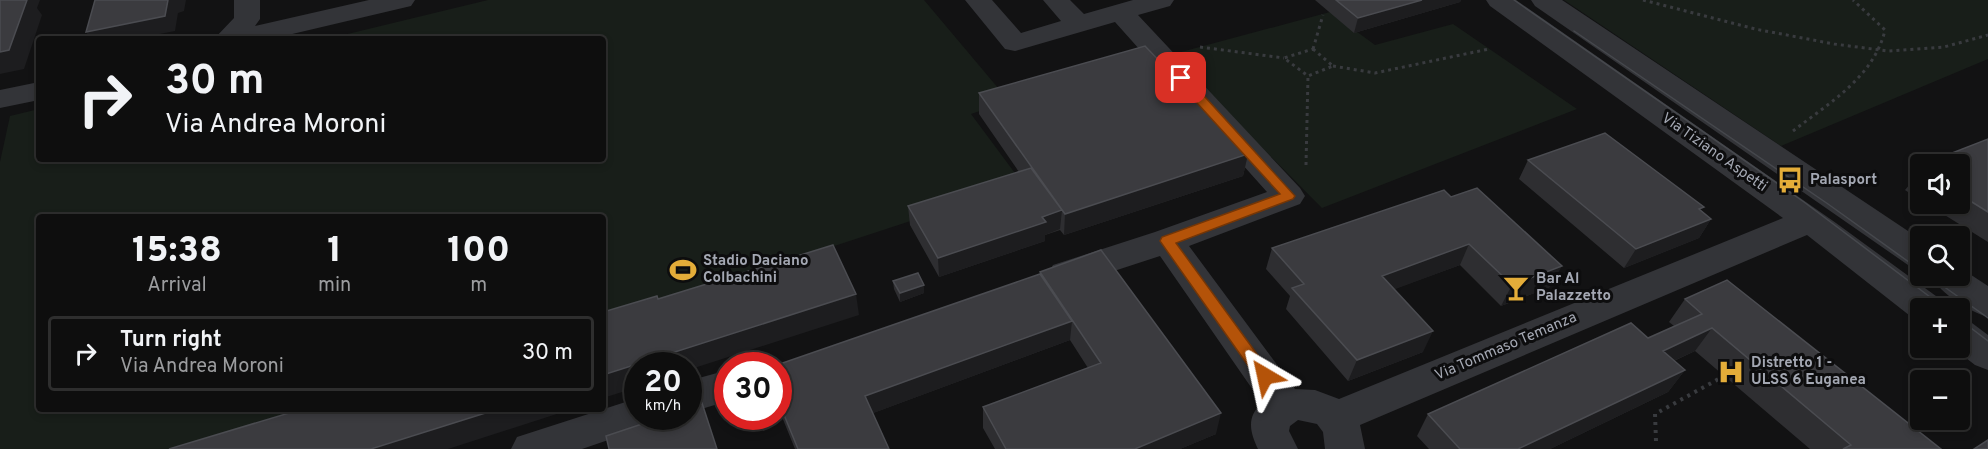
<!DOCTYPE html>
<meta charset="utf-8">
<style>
:root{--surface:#0e0e0e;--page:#1c1c1c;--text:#f1f3f6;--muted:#9b9c9e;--line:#2e2e2e}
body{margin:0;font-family:Overpass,sans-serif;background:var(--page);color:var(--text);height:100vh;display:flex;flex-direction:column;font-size:22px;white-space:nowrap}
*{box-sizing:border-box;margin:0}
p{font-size:20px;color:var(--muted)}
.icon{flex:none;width:33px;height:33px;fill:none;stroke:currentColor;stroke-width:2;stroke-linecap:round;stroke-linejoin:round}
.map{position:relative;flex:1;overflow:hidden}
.panel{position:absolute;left:36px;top:214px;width:570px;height:198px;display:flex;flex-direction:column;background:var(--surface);border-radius:6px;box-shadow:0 3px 9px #0003,0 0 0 2px var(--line)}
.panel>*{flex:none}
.banner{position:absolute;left:36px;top:36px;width:570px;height:126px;border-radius:6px;box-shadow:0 3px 9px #0003,0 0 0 2px var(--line);background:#0e0e0e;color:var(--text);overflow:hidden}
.fabs{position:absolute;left:1910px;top:154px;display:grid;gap:12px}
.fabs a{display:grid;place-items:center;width:60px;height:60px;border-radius:6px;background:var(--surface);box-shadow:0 3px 9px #0003,0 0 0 2px var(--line);font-size:30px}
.speed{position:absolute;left:624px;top:352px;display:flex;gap:12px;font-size:30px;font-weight:700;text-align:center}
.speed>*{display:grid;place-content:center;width:78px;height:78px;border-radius:50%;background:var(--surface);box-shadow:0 3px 9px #0003,0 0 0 2px var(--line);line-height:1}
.speed small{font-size:15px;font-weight:400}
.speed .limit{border:9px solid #d22;background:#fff;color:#111}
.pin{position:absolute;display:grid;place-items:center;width:51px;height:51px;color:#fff;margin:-26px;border-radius:12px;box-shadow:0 3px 9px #0006}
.me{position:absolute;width:66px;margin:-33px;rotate:324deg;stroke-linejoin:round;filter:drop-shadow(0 0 4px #0008)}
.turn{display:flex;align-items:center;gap:21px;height:126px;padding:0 30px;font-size:27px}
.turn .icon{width:78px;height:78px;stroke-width:2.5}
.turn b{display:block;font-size:42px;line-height:51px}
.eta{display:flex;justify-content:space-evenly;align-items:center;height:102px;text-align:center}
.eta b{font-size:36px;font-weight:800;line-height:42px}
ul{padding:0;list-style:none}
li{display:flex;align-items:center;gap:18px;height:75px;margin:0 12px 9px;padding:0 18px;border:3px solid var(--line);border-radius:6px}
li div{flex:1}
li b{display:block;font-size:22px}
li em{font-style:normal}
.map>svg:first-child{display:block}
.green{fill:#181e19}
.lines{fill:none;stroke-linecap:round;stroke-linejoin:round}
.path-far1{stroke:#393b3f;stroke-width:3;stroke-dasharray:3 4;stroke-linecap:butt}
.path{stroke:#393b3f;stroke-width:4;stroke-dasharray:3 5;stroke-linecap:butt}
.minor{fill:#333438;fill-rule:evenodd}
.tram{stroke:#46484d;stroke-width:1.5}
.wall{fill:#2e2e31}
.shaded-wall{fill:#1d1d1f}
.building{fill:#3b3b3f;stroke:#4b4c51;stroke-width:1.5}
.route{fill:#b45309;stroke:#753606;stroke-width:1.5}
.labels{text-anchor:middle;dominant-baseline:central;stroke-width:6;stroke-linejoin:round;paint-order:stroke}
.street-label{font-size:15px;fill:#a4a8b3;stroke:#0d0d0e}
.poi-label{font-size:15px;font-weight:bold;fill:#a4a8b3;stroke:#0d0d0e;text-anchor:start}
</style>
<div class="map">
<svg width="1988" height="449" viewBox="0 0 1988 449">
<rect width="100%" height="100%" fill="#121213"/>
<path class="green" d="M 488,0 L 924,0 L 1009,101 L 971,114 L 1023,184 L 603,322 L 603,218 L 39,218 L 39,410 L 338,410 L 218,449 L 0,449 L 0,162 L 10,116 L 39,109 L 39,159 L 603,159 L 603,39 L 327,39 Z
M 1564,0 L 1988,0 L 1988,59 L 1781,146 Z
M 1330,12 L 1375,45 L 1453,24 L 1577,109 L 1322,208 L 1170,55 Z"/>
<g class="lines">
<path class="path-far1" d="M 1643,0 L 1755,29 L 1834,44 L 1888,51 L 1944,47 L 1988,35
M 1200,47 L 1284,58
M 1313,49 L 1333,66 L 1308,76 L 1284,58 Z
M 1313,49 L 1323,15
M 1333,66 L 1375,73 L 1489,49
M 1793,131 C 1829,103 1874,77 1885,30 L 1853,0
M 1306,165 L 1308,76"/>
<path class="path" d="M 1656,441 L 1655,414 L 1724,376"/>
<path class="minor" d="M 234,0 L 260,0 L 260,19 L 255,26 L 369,0 L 415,0 L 411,6 L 271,39 L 214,39 L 234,18 Z
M 965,0 L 992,0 L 1021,33 L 1061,21 L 1043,0 L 1070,0 L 1084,14 L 1133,0 L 1174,0 L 1170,6 L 1138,15 L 1300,188 L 1305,196 L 1300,204 L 1189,246 L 1295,389 L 1315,390 L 1339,399 L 1783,218 L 1490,6 L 1486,0 L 1516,0 L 1836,223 L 1940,299 L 1945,309 L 1920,309 L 1920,320 L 1914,319 L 1807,235 L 1360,425 L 1365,449 L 1325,449 L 1323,432 L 1317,424 L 1298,420 L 1290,426 L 1289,431 L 1298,449 L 1258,449 C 1250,432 1246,417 1262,403 L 1160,256 L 1065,287 L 1053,283 L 1048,274 L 1053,265 L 1155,232 L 1267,192 L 1115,22 L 1015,51 L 1005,49 Z
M 1531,0 L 1562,0 L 1920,239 L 1920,268 L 1908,265 L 1535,6 Z
M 39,82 L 39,100 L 0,108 L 0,90 Z
M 1959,267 L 1988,286 L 1988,317 C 1968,311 1941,294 1931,276 L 1959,276 Z
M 1959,319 L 1972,323 L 1988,335 L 1988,370 L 1975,365 L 1953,348 L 1959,348 Z
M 728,370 L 728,401 L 688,413 L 688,381 Z
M 638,398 L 638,417 L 656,417 L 652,425 L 582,449 L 511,449 L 517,437 Z"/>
<path class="tram" d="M 1514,0 L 1804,202 L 1946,309
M 1574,31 L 1828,204 L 1920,270
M 1929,276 L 1988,318
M 1959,319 L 1988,341"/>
</g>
<path class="wall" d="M 1315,0 L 1461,0 L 1460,2 L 1354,33 Z
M 979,93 L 1248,154 L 1243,176 L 1064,235 L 1060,230 L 1045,235 L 1045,241 L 939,277 L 910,225 L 908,206 L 1019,172 L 979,114 Z
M 1988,139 L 1988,242 L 1927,204 L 1959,204 L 1959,165 L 1941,162 L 1947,155 Z
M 1528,160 L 1702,211 L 1711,219 L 1699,238 L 1624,268 L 1519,179 Z
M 1920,172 L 1920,200 L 1905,190 Z
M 1451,197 L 1550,287 L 1501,306 L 1460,265 L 1394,289 L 1423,352 L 1348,381 L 1286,309 L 1290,296 L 1266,269 L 1272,248 Z
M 1040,272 L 1216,434 L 1180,449 L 995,449 L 983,428 L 983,407 L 1088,368 L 1070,340 L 873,413 L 889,449 L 795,449 L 778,407 L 778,366 L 1040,274 Z
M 893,281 L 924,293 L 900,302 L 894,289 Z
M 1685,299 L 1941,449 L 1810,449 L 1695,351 L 1674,361 L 1685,370 L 1668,392 L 1550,449 L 1429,449 L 1417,436 L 1428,414 L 1648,338 L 1674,326 L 1669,322 Z"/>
<path class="shaded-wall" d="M 22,0 L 40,0 L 37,8 L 42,15 L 24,69 L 0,74 L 0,52 Z
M 168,0 L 186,0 L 184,11 L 178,13 L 175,31 L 134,39 L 91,39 L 86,32 Z
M 1422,0 L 1461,0 L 1460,2 L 1354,33 L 1358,18 Z
M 1248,154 L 1243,176 L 1064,235 L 1065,214 Z
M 1062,210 L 1060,229 L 1045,235 L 1045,241 L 939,277 L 938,258 Z
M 1711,219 L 1699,238 L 1624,268 L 1636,249 Z
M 1469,244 L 1460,265 L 1374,297 L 1382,276 Z
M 1562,266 L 1550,287 L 1501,306 L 1512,285 Z
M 924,285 L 924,293 L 900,302 L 900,293 Z
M 856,294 L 859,315 L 688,370 L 688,366 L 638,366 L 638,387 L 603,398 L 603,375 Z
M 1072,321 L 1070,340 L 868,415 L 865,396 Z
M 1712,328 L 1695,351 L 1647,373 L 1663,351 Z
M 1433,331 L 1423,352 L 1348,381 L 1357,360 Z
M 1685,370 L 1668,392 L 1550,449 L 1518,449 Z
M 495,410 L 569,410 L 448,449 L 371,449 Z
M 1221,413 L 1216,434 L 1180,449 L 1135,449 Z"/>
<path class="building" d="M 0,0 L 27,0 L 9,50 L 0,52 Z
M 95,0 L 168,0 L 165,16 L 86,32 Z
M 1336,0 L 1422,0 L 1358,18 Z
M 1145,46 L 1248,154 L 1065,214 L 979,93 Z
M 1605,133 L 1704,207 L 1699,209 L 1711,219 L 1636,249 L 1528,160 Z
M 1988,139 L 1988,212 L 1959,194 L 1959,165 L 1935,165 L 1951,158 L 1947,155 Z
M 1031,168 L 1062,210 L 1042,217 L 1046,222 L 938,258 L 908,206 Z
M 1477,188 L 1562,266 L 1512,285 L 1469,244 L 1382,276 L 1433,331 L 1357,360 L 1292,288 L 1304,284 L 1272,248 L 1444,190 L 1451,197 Z
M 833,245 L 856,294 L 603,375 L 603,312 L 657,296 L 658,299 Z
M 1101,250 L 1221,413 L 1135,449 L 1006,449 L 983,407 L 1101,363 L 1040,272 Z
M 918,273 L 924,285 L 900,293 L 893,281 Z
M 1040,274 L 1072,321 L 865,396 L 889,449 L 798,449 L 778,400 L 778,366 L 774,366 Z
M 1727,280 L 1941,449 L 1843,449 L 1851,445 L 1712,328 L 1663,351 L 1685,370 L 1518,449 L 1460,449 L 1428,414 L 1631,323 L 1648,338 L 1702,314 L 1685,299 Z
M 702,403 L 717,449 L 609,449 L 606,436 L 663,417 L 688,417 L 688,408 Z
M 299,410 L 495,410 L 371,449 L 169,449 Z
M 1988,440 L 1988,449 L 1974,449 Z"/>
<path class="route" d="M 1181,74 L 1185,75 L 1295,196 L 1293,199 L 1176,243 L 1270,372 L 1272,376 L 1270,381 L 1265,383 L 1259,381 L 1160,241 L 1162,237 L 1280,194 L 1177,81 L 1175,78 Z"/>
<defs>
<g id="bus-bare" transform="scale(2.07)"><path d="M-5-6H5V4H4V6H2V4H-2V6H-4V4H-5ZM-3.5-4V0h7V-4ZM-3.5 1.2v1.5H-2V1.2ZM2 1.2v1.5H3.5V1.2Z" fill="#e4ad39" stroke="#0d0d0e" stroke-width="2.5" paint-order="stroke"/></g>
<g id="stadium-bare" transform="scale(2.07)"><path d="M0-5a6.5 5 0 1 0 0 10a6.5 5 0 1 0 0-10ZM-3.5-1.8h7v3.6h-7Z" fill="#e4ad39" stroke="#0d0d0e" stroke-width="2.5" paint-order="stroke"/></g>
<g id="bar-bare" transform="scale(2.07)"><path d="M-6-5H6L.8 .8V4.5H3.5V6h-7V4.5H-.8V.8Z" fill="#e4ad39" stroke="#0d0d0e" stroke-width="2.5" paint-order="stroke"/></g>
<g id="hospital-bare" transform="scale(2.07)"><path d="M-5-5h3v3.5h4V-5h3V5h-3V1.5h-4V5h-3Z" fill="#e4ad39" stroke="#0d0d0e" stroke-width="2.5" paint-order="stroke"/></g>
</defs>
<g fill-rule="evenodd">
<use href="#bus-bare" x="1790" y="180"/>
<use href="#stadium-bare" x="683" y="270"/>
<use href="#bar-bare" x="1516" y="288"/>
<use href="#hospital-bare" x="1731" y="372"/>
</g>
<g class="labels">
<g class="street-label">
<text transform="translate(1714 153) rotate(35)">Via Tiziano Aspetti</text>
<text transform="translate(1506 347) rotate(-23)">Via Tommaso Temanza</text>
</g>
<g class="poi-label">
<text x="1810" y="180">Palasport</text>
<text x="703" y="261">Stadio Daciano<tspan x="703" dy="17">Colbachini</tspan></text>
<text x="1536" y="279">Bar Al<tspan x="1536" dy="17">Palazzetto</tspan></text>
<text x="1751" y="363">Distretto 1 -<tspan x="1751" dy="17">ULSS 6 Euganea</tspan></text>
</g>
</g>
</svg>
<div class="fabs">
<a><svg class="icon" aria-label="sound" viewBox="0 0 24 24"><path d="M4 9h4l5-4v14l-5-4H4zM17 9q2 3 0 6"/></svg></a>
<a><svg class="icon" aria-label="search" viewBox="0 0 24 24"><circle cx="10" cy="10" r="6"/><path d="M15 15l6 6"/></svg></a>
<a>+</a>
<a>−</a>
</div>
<div class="speed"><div>20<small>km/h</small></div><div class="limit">30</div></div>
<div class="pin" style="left:1181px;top:78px;background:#d93025"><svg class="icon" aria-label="arrive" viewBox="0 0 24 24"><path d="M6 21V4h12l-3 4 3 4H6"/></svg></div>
<svg class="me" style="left:1265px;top:376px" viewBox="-20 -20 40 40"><path d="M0-17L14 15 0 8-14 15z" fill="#b45309" stroke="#fff" stroke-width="4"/></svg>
<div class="banner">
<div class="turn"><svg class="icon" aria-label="right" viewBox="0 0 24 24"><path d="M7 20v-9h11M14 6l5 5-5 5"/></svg><div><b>30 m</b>Via Andrea Moroni</div></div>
</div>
<section class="panel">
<div class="eta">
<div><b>15:38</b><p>Arrival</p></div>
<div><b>1</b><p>min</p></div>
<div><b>100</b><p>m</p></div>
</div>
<ul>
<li><svg class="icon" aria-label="right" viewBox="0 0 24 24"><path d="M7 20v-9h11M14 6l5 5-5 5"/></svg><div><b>Turn right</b><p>Via Andrea Moroni</p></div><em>30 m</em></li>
</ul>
</section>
</div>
